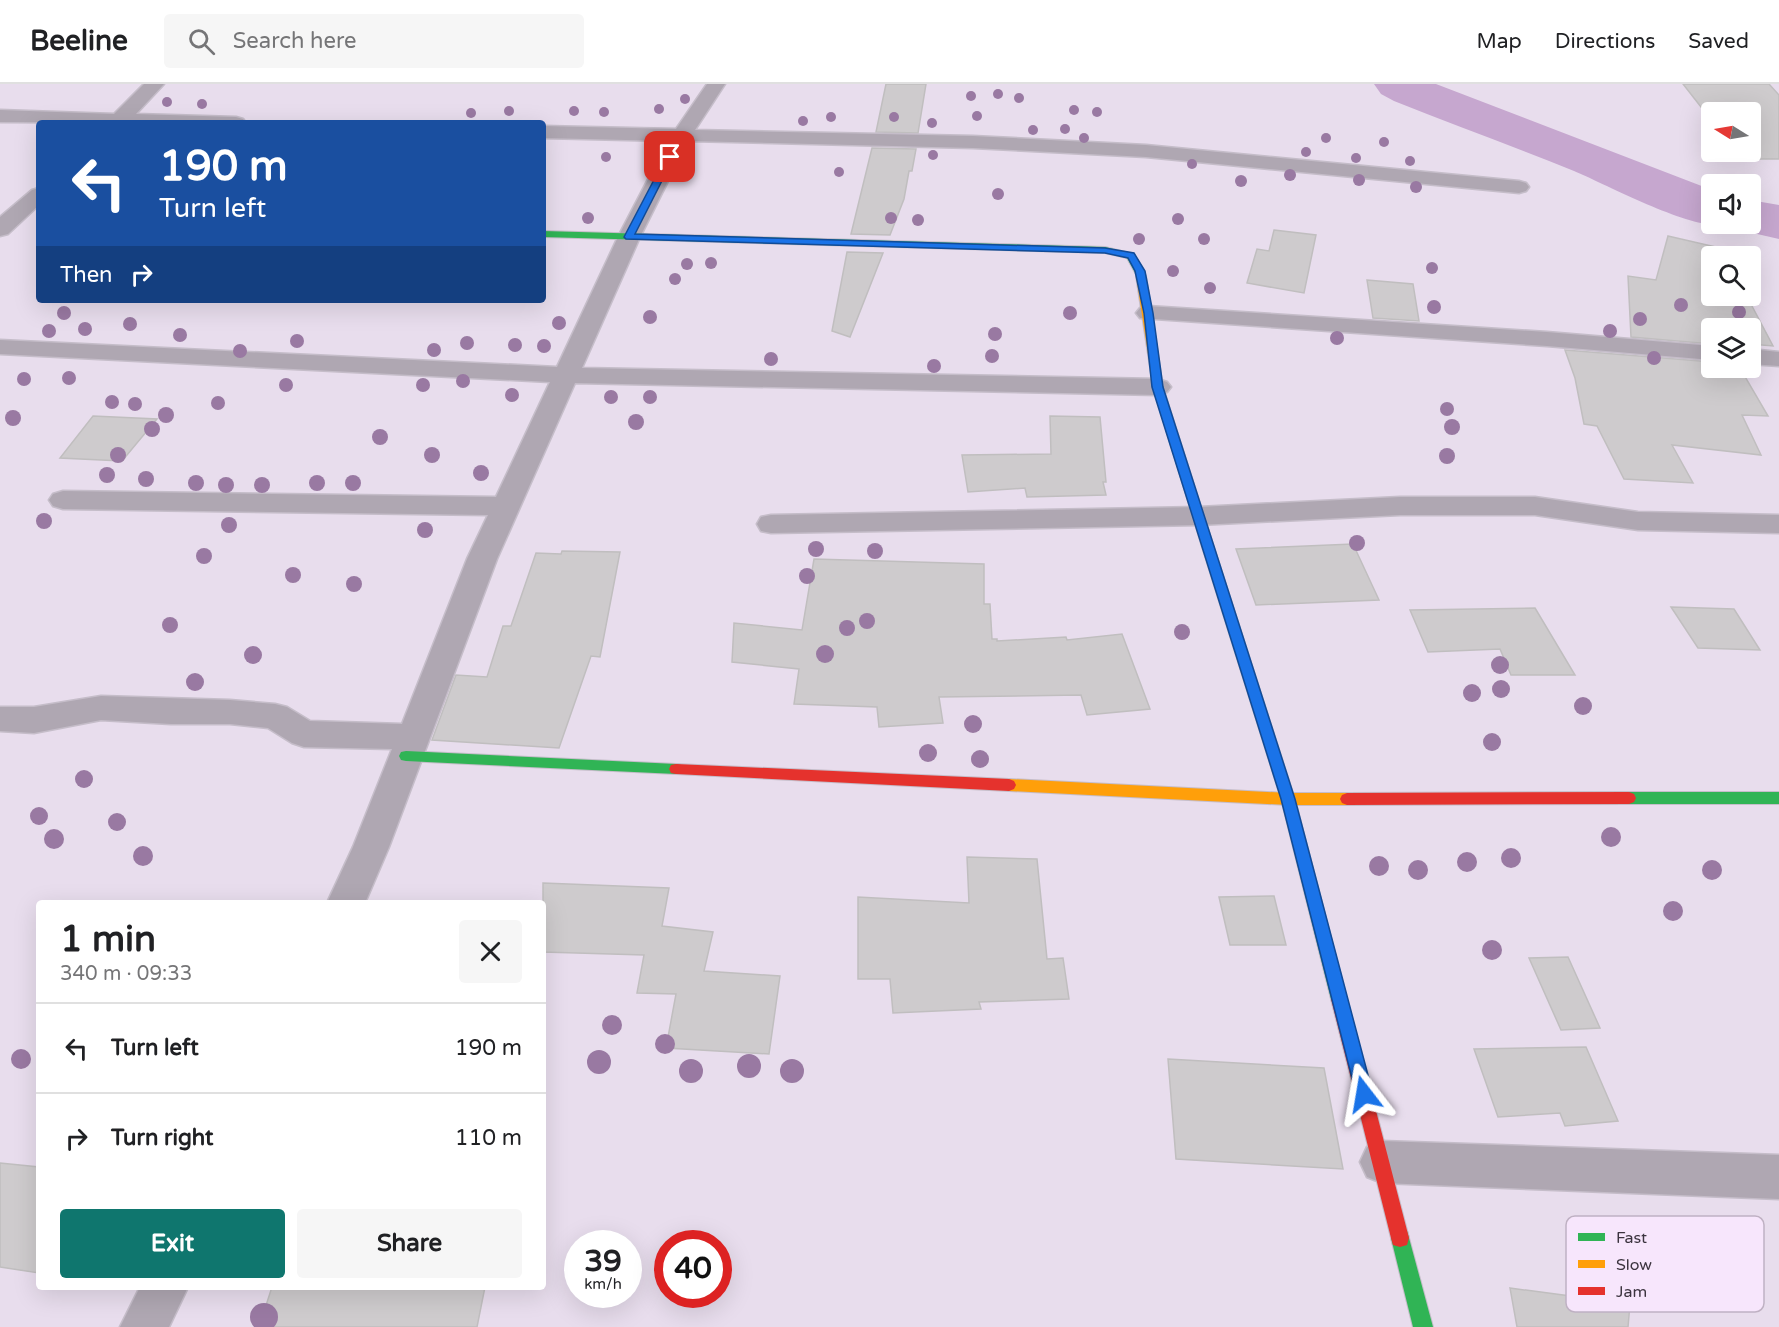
<!DOCTYPE html>
<meta charset="utf-8">
<style>
:root{--surface:#fff;--page:#f6f6f6;--text:#202124;--muted:#757577;--line:#e0e0e0;--accent:#0f766e}
body{margin:0;font-family:"Varela Round",sans-serif;background:var(--page);color:var(--text);height:100vh;display:flex;flex-direction:column;font-size:22px;white-space:nowrap}
*{box-sizing:border-box;margin:0}
p{font-size:20px;color:var(--muted)}
.icon{flex:none;width:33px;height:33px;fill:none;stroke:currentColor;stroke-width:2;stroke-linecap:round;stroke-linejoin:round}
.map{position:relative;flex:1;overflow:hidden}
.details{position:absolute;left:36px;top:816px;width:510px;height:390px;display:flex;flex-direction:column;background:var(--surface);border-radius:6px;box-shadow:0 6px 24px #0002}
.details>*{flex:none}
.banner{position:absolute;left:36px;top:36px;width:510px;height:183px;border-radius:6px;box-shadow:0 6px 24px #0002;background:#1a4fa0;color:#fff;overflow:hidden}
.needle{width:39px;rotate:281deg}
.tools{position:absolute;left:1701px;top:18px;display:grid;gap:12px}
.tools a{display:grid;place-items:center;width:60px;height:60px;border-radius:6px;background:var(--surface);box-shadow:0 6px 24px #0002;font-size:30px}
.speed{position:absolute;left:564px;top:1146px;display:flex;gap:12px;font-size:30px;font-weight:700;text-align:center}
.speed>*{display:grid;place-content:center;width:78px;height:78px;border-radius:50%;background:var(--surface);box-shadow:0 6px 24px #0002;line-height:1}
.speed small{font-size:15px;font-weight:400}
.speed .limit{border:9px solid #d22;background:#fff;color:#111}
.pin{position:absolute;display:grid;place-items:center;width:51px;height:51px;color:#fff;margin:-26px;border-radius:12px;box-shadow:0 3px 9px #0006}
.me{position:absolute;width:66px;margin:-33px;rotate:346deg;stroke-linejoin:round;filter:drop-shadow(0 0 4px #0008)}
.turn{display:flex;align-items:center;gap:21px;height:126px;padding:0 24px;font-size:27px}
.turn .icon{width:78px;height:78px;stroke-width:2.5}
.turn b{display:block;font-size:42px;line-height:51px}
.then{display:flex;align-items:center;height:57px;padding:0 24px;background:#0003;gap:12px;font-size:22px}
.round{display:grid;place-items:center;flex:none;width:63px;height:63px;border-radius:6px;background:var(--page)}
.summary{display:flex;align-items:center;justify-content:space-between;height:102px;padding:0 24px}
h1{font-size:36px;font-weight:700;line-height:45px}
.primary-button{display:flex;gap:12px;margin-top:auto;padding:12px 24px}
.primary-button a{flex:1;height:69px;border-radius:6px;background:var(--accent);color:#fff;font-size:24px;font-weight:700;line-height:69px;text-align:center}
.primary-button a+a{background:var(--page);color:var(--text)}
ul{padding:0;list-style:none}
li{display:flex;align-items:center;gap:18px;height:90px;padding:0 24px;border-top:2px solid var(--line)}
li div{flex:1}
li b{display:block;font-size:22px}
li em{font-style:normal}
header{display:flex;align-items:center;gap:36px;box-sizing:border-box;height:84px;padding:0 30px;background:var(--surface);border-bottom:2px solid var(--line)}
header strong{font-size:28px}
nav{display:flex;gap:33px;margin-inline-start:auto;font-size:21px}
.search{width:420px;height:54px;background:var(--page);display:flex;align-items:center;gap:15px;box-sizing:border-box;padding:0 21px;border-radius:6px;color:var(--muted);font-size:22px}
.map>svg:first-child{display:block}
.lines{fill:none;stroke-linecap:round;stroke-linejoin:round}
.river{fill:#c6a7cf;fill-rule:evenodd}
.building{fill:#cecbcd;stroke:#c0bebf;stroke-width:1.5;fill-rule:evenodd}
.street-casing{stroke:#c5bdc9;stroke-width:3}
.fast-casing{stroke:#c5bdc9;stroke-width:2}
.slow-casing{stroke:#c5bdc9;stroke-width:2}
.jam-casing{stroke:#c5bdc9;stroke-width:2}
.street{fill:#afa7b2;fill-rule:evenodd}
.fast{fill:#30b455;fill-rule:evenodd}
.slow{fill:#ff9f0a;fill-rule:evenodd}
.jam{fill:#e5322d;fill-rule:evenodd}
.tree{fill:#9979a2}
.route{fill:#1a73e8;stroke:#114b97;stroke-width:1.5}
.key{fill:#f7e6fc;stroke:#bfb1c3;stroke-width:1.5}
.key-label{font-size:16px;fill:#3c343f}
</style>
<header>
<strong>Beeline</strong>
<div class="search"><svg class="icon" aria-label="search" viewBox="0 0 24 24"><circle cx="10" cy="10" r="6"/><path d="M15 15l6 6"/></svg>Search here</div>
<nav><a>Map</a><a>Directions</a><a>Saved</a></nav>
</header>
<div class="map">
<svg width="1779" height="1243" viewBox="0 0 1779 1243">
<rect width="100%" height="100%" fill="#e8dded"/>
<g class="lines">
<path class="river" d="M 1374,0 L 1436,0 L 1712,106 L 1712,140 L 1716,140 C 1688,144 1603,99 1574,87 C 1515,63 1454,41 1394,17 L 1381,10 Z
M 1750,116 L 1779,121 L 1779,155 L 1731,144 L 1728,140 L 1750,140 Z"/>
</g>
<path class="building" d="M 886,0 L 926,0 L 918,49 L 876,48 Z
M 1683,0 L 1769,0 L 1779,11 L 1779,75 L 1742,75 L 1736,68 L 1750,68 L 1750,28 L 1712,28 L 1712,37 Z
M 872,64 L 916,65 L 912,87 L 909,87 L 904,115 L 890,151 L 851,150 Z
M 1274,146 L 1316,151 L 1304,209 L 1247,199 L 1257,165 L 1269,167 Z
M 1668,152 L 1759,173 L 1752,222 L 1773,262 L 1750,260 L 1750,244 L 1712,244 L 1712,260 L 1631,253 L 1628,192 L 1656,196 ZM 1712,172 L 1750,172 L 1750,212 L 1712,212 Z
M 847,168 L 883,169 L 850,253 L 832,247 Z
M 1367,196 L 1413,200 L 1419,237 L 1373,234 Z
M 1565,266 L 1712,278 L 1712,284 L 1740,284 L 1768,332 L 1742,331 L 1761,371 L 1672,361 L 1693,399 L 1624,395 L 1597,342 L 1584,340 L 1575,294 Z
M 93,332 L 157,335 L 122,377 L 60,374 Z
M 1050,332 L 1100,333 L 1106,398 L 1103,398 L 1106,411 L 1027,413 L 1025,404 L 968,408 L 962,371 L 1051,370 Z
M 1353,460 L 1379,516 L 1256,521 L 1236,465 Z
M 562,467 L 620,468 L 600,573 L 591,572 L 559,664 L 432,656 L 456,591 L 487,593 L 503,542 L 511,542 L 536,469 L 561,470 Z
M 814,475 L 984,480 L 984,520 L 990,520 L 992,555 L 997,555 L 997,557 L 1066,553 L 1067,556 L 1122,550 L 1150,625 L 1087,631 L 1081,611 L 939,613 L 943,639 L 879,643 L 877,623 L 794,620 L 799,585 L 732,578 L 734,539 L 802,546 Z
M 1671,523 L 1734,525 L 1760,566 L 1698,564 Z
M 1535,524 L 1575,591 L 1511,591 L 1500,565 L 1428,568 L 1410,526 Z
M 967,773 L 1037,775 L 1047,875 L 1063,874 L 1069,915 L 979,918 L 981,925 L 893,929 L 890,895 L 858,895 L 858,813 L 969,819 Z
M 543,799 L 669,804 L 662,842 L 713,848 L 704,887 L 780,892 L 769,970 L 666,964 L 676,910 L 637,909 L 644,871 L 543,868 Z
M 1274,812 L 1286,861 L 1230,861 L 1219,813 Z
M 1568,873 L 1600,944 L 1561,946 L 1529,874 Z
M 1586,963 L 1618,1037 L 1565,1042 L 1560,1029 L 1498,1033 L 1474,965 Z
M 1168,975 L 1324,984 L 1343,1085 L 1176,1075 Z
M 0,1079 L 39,1083 L 39,1189 L 0,1183 Z
M 272,1203 L 485,1203 L 477,1243 L 259,1243 Z
M 1510,1204 L 1630,1220 L 1628,1243 L 1517,1243 Z"/>
<g class="lines">
<g class="street-casing">
<path id="street" d="M 144,0 L 164,0 L 136,30 L 236,33 L 243,35 L 246,39 L 0,38 L 0,26 L 114,30 Z
M 707,0 L 725,0 L 695,46 L 973,52 L 1146,61 L 1519,97 L 1526,99 L 1529,103 L 1526,107 L 1519,109 L 1146,73 L 973,64 L 688,57 L 640,153 L 582,284 L 1158,295 L 1167,298 L 1171,303 L 1167,308 L 1158,311 L 575,299 L 497,475 L 389,763 L 365,819 L 327,819 L 353,763 L 392,665 L 304,663 L 292,659 L 268,644 L 230,640 L 171,640 L 101,636 L 34,649 L 0,647 L 0,623 L 34,623 L 101,612 L 230,616 L 275,620 L 287,623 L 310,637 L 402,640 L 467,475 L 488,431 L 63,425 L 53,422 L 49,416 L 53,410 L 63,407 L 496,413 L 550,298 L 0,270 L 0,256 L 557,283 L 618,153 L 668,57 L 543,54 L 543,42 L 676,45 Z
M 39,104 L 39,121 L 8,150 L 0,152 L 0,133 L 32,106 Z
M 1148,222 L 1547,248 L 1712,262 L 1712,276 L 1547,262 L 1140,234 L 1136,229 L 1140,224 Z
M 1750,265 L 1779,268 L 1779,282 L 1750,280 Z
M 1400,413 L 1535,413 L 1638,428 L 1779,431 L 1779,449 L 1638,446 L 1535,431 L 1400,431 L 1199,441 L 771,449 L 761,447 L 757,440 L 761,433 L 771,431 L 1199,423 Z
M 1382,1057 L 1779,1071 L 1779,1115 L 1382,1099 L 1367,1093 L 1360,1078 L 1367,1063 Z
M 140,1203 L 188,1203 L 169,1243 L 120,1243 Z"/>
</g>
<g class="fast-casing">
<path id="fast" d="M 543,147 L 1105,163 L 1134,170 L 1146,192 L 1138,194 L 1127,174 L 1105,169 L 543,153 Z
M 1208,459 L 1214,463 L 1295,715 L 1347,915 L 1345,920 L 1339,922 L 1333,920 L 1331,915 L 1281,715 L 1202,463 Z
M 406,667 L 676,680 L 681,681 L 683,685 L 681,689 L 676,690 L 406,677 L 401,676 L 399,672 L 401,668 Z
M 1629,708 L 1779,708 L 1779,720 L 1629,720 L 1624,718 L 1622,714 L 1624,710 Z
M 1400,1145 L 1407,1147 L 1409,1154 L 1433,1243 L 1413,1243 L 1391,1154 L 1393,1147 Z"/>
</g>
<g class="slow-casing">
<path id="slow" d="M 1141,189 L 1146,192 L 1163,303 L 1214,463 L 1208,467 L 1202,463 L 1153,303 L 1136,192 Z
M 1009,695 L 1288,709 L 1347,709 L 1352,711 L 1354,715 L 1352,719 L 1347,721 L 1288,721 L 1009,707 L 1004,705 L 1002,701 L 1004,697 Z"/>
</g>
<g class="jam-casing">
<path id="jam" d="M 676,680 L 1009,695 L 1014,697 L 1016,701 L 1014,705 L 1009,707 L 676,690 L 671,689 L 669,685 L 671,681 Z
M 1629,708 L 1634,710 L 1636,714 L 1634,718 L 1629,720 L 1347,721 L 1342,719 L 1340,715 L 1342,711 L 1347,709 Z
M 1339,908 L 1345,910 L 1347,915 L 1409,1154 L 1407,1161 L 1400,1163 L 1393,1161 L 1391,1154 L 1331,915 L 1333,910 Z"/>
</g>
<use href="#street" class="street"/>
<use href="#fast" class="fast"/>
<use href="#slow" class="slow"/>
<use href="#jam" class="jam"/>
</g>
<g class="tree">
<circle cx="998" cy="10" r="5"/>
<circle cx="971" cy="12" r="5"/>
<circle cx="1019" cy="14" r="5"/>
<circle cx="685" cy="15" r="5"/>
<circle cx="167" cy="18" r="5"/>
<circle cx="202" cy="20" r="5"/>
<circle cx="659" cy="25" r="5"/>
<circle cx="1074" cy="26" r="5"/>
<circle cx="509" cy="27" r="5"/>
<circle cx="574" cy="27" r="5"/>
<circle cx="604" cy="28" r="5"/>
<circle cx="1097" cy="28" r="5"/>
<circle cx="471" cy="29" r="5"/>
<circle cx="977" cy="32" r="5"/>
<circle cx="831" cy="33" r="5"/>
<circle cx="894" cy="33" r="5"/>
<circle cx="803" cy="37" r="5"/>
<circle cx="932" cy="39" r="5"/>
<circle cx="1065" cy="45" r="5"/>
<circle cx="1033" cy="46" r="5"/>
<circle cx="1084" cy="54" r="5"/>
<circle cx="1326" cy="54" r="5"/>
<circle cx="1384" cy="58" r="5"/>
<circle cx="1306" cy="68" r="5"/>
<circle cx="933" cy="71" r="5"/>
<circle cx="606" cy="73" r="5"/>
<circle cx="1356" cy="74" r="5"/>
<circle cx="1410" cy="77" r="5"/>
<circle cx="1192" cy="80" r="5"/>
<circle cx="839" cy="88" r="5"/>
<circle cx="1290" cy="91" r="6"/>
<circle cx="1359" cy="96" r="6"/>
<circle cx="1241" cy="97" r="6"/>
<circle cx="1416" cy="103" r="6"/>
<circle cx="998" cy="110" r="6"/>
<circle cx="588" cy="134" r="6"/>
<circle cx="891" cy="134" r="6"/>
<circle cx="1178" cy="135" r="6"/>
<circle cx="918" cy="136" r="6"/>
<circle cx="1139" cy="155" r="6"/>
<circle cx="1204" cy="155" r="6"/>
<circle cx="711" cy="179" r="6"/>
<circle cx="687" cy="180" r="6"/>
<circle cx="1432" cy="184" r="6"/>
<circle cx="1173" cy="187" r="6"/>
<circle cx="675" cy="195" r="6"/>
<circle cx="1210" cy="204" r="6"/>
<circle cx="1681" cy="221" r="7"/>
<circle cx="1434" cy="223" r="7"/>
<circle cx="1739" cy="228" r="7"/>
<circle cx="64" cy="229" r="7"/>
<circle cx="1070" cy="229" r="7"/>
<circle cx="650" cy="233" r="7"/>
<circle cx="1640" cy="235" r="7"/>
<circle cx="559" cy="239" r="7"/>
<circle cx="130" cy="240" r="7"/>
<circle cx="85" cy="245" r="7"/>
<circle cx="49" cy="247" r="7"/>
<circle cx="1610" cy="247" r="7"/>
<circle cx="995" cy="250" r="7"/>
<circle cx="180" cy="251" r="7"/>
<circle cx="1337" cy="254" r="7"/>
<circle cx="297" cy="257" r="7"/>
<circle cx="467" cy="259" r="7"/>
<circle cx="515" cy="261" r="7"/>
<circle cx="544" cy="262" r="7"/>
<circle cx="434" cy="266" r="7"/>
<circle cx="240" cy="267" r="7"/>
<circle cx="992" cy="272" r="7"/>
<circle cx="1654" cy="274" r="7"/>
<circle cx="771" cy="275" r="7"/>
<circle cx="934" cy="282" r="7"/>
<circle cx="69" cy="294" r="7"/>
<circle cx="24" cy="295" r="7"/>
<circle cx="463" cy="297" r="7"/>
<circle cx="286" cy="301" r="7"/>
<circle cx="423" cy="301" r="7"/>
<circle cx="512" cy="311" r="7"/>
<circle cx="611" cy="313" r="7"/>
<circle cx="650" cy="313" r="7"/>
<circle cx="112" cy="318" r="7"/>
<circle cx="218" cy="319" r="7"/>
<circle cx="135" cy="320" r="7"/>
<circle cx="1447" cy="325" r="7"/>
<circle cx="166" cy="331" r="8"/>
<circle cx="13" cy="334" r="8"/>
<circle cx="636" cy="338" r="8"/>
<circle cx="1452" cy="343" r="8"/>
<circle cx="152" cy="345" r="8"/>
<circle cx="380" cy="353" r="8"/>
<circle cx="118" cy="371" r="8"/>
<circle cx="432" cy="371" r="8"/>
<circle cx="1447" cy="372" r="8"/>
<circle cx="481" cy="389" r="8"/>
<circle cx="107" cy="391" r="8"/>
<circle cx="146" cy="395" r="8"/>
<circle cx="196" cy="399" r="8"/>
<circle cx="317" cy="399" r="8"/>
<circle cx="353" cy="399" r="8"/>
<circle cx="226" cy="401" r="8"/>
<circle cx="262" cy="401" r="8"/>
<circle cx="44" cy="437" r="8"/>
<circle cx="229" cy="441" r="8"/>
<circle cx="425" cy="446" r="8"/>
<circle cx="1357" cy="459" r="8"/>
<circle cx="816" cy="465" r="8"/>
<circle cx="875" cy="467" r="8"/>
<circle cx="204" cy="472" r="8"/>
<circle cx="293" cy="491" r="8"/>
<circle cx="807" cy="492" r="8"/>
<circle cx="354" cy="500" r="8"/>
<circle cx="867" cy="537" r="8"/>
<circle cx="170" cy="541" r="8"/>
<circle cx="847" cy="544" r="8"/>
<circle cx="1182" cy="548" r="8"/>
<circle cx="825" cy="570" r="9"/>
<circle cx="253" cy="571" r="9"/>
<circle cx="1500" cy="581" r="9"/>
<circle cx="195" cy="598" r="9"/>
<circle cx="1501" cy="605" r="9"/>
<circle cx="1472" cy="609" r="9"/>
<circle cx="1583" cy="622" r="9"/>
<circle cx="973" cy="640" r="9"/>
<circle cx="1492" cy="658" r="9"/>
<circle cx="928" cy="669" r="9"/>
<circle cx="980" cy="675" r="9"/>
<circle cx="84" cy="695" r="9"/>
<circle cx="39" cy="732" r="9"/>
<circle cx="117" cy="738" r="9"/>
<circle cx="1611" cy="753" r="10"/>
<circle cx="54" cy="755" r="10"/>
<circle cx="143" cy="772" r="10"/>
<circle cx="1511" cy="774" r="10"/>
<circle cx="1467" cy="778" r="10"/>
<circle cx="1379" cy="782" r="10"/>
<circle cx="1418" cy="786" r="10"/>
<circle cx="1712" cy="786" r="10"/>
<circle cx="1673" cy="827" r="10"/>
<circle cx="1492" cy="866" r="10"/>
<circle cx="612" cy="941" r="10"/>
<circle cx="665" cy="960" r="10"/>
<circle cx="21" cy="975" r="10"/>
<circle cx="599" cy="978" r="12"/>
<circle cx="749" cy="982" r="12"/>
<circle cx="691" cy="987" r="12"/>
<circle cx="792" cy="987" r="12"/>
<circle cx="264" cy="1233" r="14"/>
</g>
<path class="route" d="M 670,70 L 674,73 L 635,150 L 1105,164 L 1134,169 L 1145,187 L 1153,229 L 1163,303 L 1295,715 L 1373,1010 L 1370,1016 L 1364,1018 L 1358,1016 L 1356,1010 L 1281,715 L 1152,303 L 1144,229 L 1135,187 L 1128,174 L 1105,169 L 626,155 L 624,153 L 666,73 Z"/>
<rect x="1566" y="1132" width="198" height="96" rx="9" class="key"/>
<rect x="1578" y="1149" width="27" height="8" fill="#30b455"/>
<rect x="1578" y="1176" width="27" height="8" fill="#ff9f0a"/>
<rect x="1578" y="1203" width="27" height="8" fill="#e5322d"/>
<g class="key-label">
<text x="1616" y="1159">Fast</text>
<text x="1616" y="1186">Slow</text>
<text x="1616" y="1213">Jam</text>
</g>
</svg>
<div class="tools">
<a><svg class="needle" viewBox="-14 -14 28 28"><path d="M0-13l5 13h-10z" fill="#e53935"/><path d="M0 13l5-13h-10z" fill="#757577"/></svg></a>
<a><svg class="icon" aria-label="sound" viewBox="0 0 24 24"><path d="M4 9h4l5-4v14l-5-4H4zM17 9q2 3 0 6"/></svg></a>
<a><svg class="icon" aria-label="search" viewBox="0 0 24 24"><circle cx="10" cy="10" r="6"/><path d="M15 15l6 6"/></svg></a>
<a><svg class="icon" aria-label="layers" viewBox="0 0 24 24"><path d="M12 4l9 5-9 5-9-5zM3 14l9 5 9-5"/></svg></a>
</div>
<div class="speed"><div>39<small>km/h</small></div><div class="limit">40</div></div>
<div class="pin" style="left:670px;top:73px;background:#d93025"><svg class="icon" aria-label="arrive" viewBox="0 0 24 24"><path d="M6 21V4h12l-3 4 3 4H6"/></svg></div>
<svg class="me" style="left:1364px;top:1010px" viewBox="-20 -20 40 40"><path d="M0-17L14 15 0 8-14 15z" fill="#1a73e8" stroke="#fff" stroke-width="4"/></svg>
<div class="banner">
<div class="turn"><svg class="icon" aria-label="left" viewBox="0 0 24 24"><path d="M17 20v-9H6M10 6l-5 5 5 5"/></svg><div><b>190 m</b>Turn left</div></div>
<div class="then">Then<svg class="icon" aria-label="right" viewBox="0 0 24 24"><path d="M7 20v-9h11M14 6l5 5-5 5"/></svg></div>
</div>
<section class="details">
<div class="summary"><div><h1>1 min</h1><p>340 m · 09:33</p></div><a class="round"><svg class="icon" aria-label="close" viewBox="0 0 24 24"><path d="M6 6l12 12M18 6L6 18"/></svg></a></div>
<ul>
<li><svg class="icon" aria-label="left" viewBox="0 0 24 24"><path d="M17 20v-9H6M10 6l-5 5 5 5"/></svg><div><b>Turn left</b></div><em>190 m</em></li>
<li><svg class="icon" aria-label="right" viewBox="0 0 24 24"><path d="M7 20v-9h11M14 6l5 5-5 5"/></svg><div><b>Turn right</b></div><em>110 m</em></li>
</ul>
<div class="primary-button"><a>Exit</a><a>Share</a></div>
</section>
</div>
